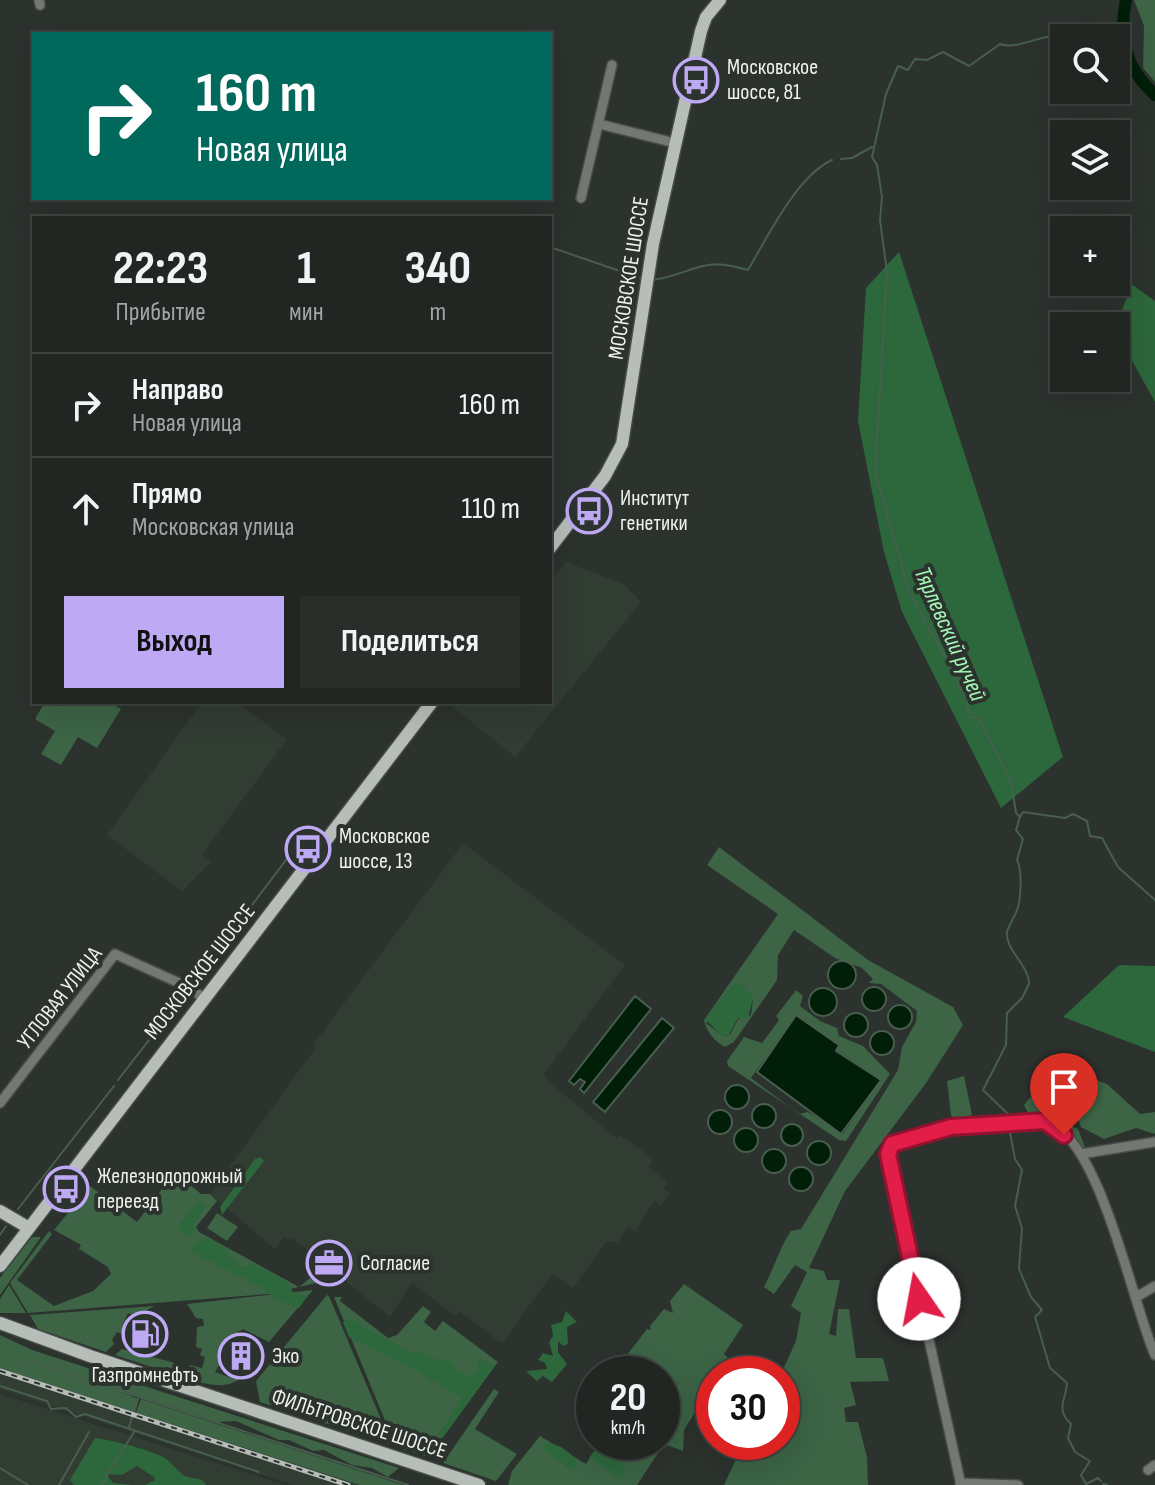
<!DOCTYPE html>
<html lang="ru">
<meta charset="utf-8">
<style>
:root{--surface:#212622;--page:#292e2a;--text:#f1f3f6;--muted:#a2a5a5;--line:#3e4340;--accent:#bea9f4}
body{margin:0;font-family:"Sofia Sans Condensed",sans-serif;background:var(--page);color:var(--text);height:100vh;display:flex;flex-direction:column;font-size:30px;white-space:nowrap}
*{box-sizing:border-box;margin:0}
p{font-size:26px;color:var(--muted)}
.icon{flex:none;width:44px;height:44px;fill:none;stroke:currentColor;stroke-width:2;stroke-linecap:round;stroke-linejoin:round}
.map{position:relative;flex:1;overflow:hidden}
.side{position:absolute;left:32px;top:216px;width:520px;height:488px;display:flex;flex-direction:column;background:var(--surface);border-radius:0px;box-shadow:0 8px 32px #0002,0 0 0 2px var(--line)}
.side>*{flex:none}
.guide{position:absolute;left:32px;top:32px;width:520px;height:168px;border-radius:0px;box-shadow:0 8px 32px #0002,0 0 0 2px var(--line);background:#00695c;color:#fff;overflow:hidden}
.tools{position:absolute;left:1050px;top:24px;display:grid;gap:16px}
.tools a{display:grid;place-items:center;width:80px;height:80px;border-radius:0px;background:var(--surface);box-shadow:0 8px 32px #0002,0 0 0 2px var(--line);font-size:40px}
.speed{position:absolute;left:576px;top:1356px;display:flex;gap:16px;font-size:40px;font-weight:700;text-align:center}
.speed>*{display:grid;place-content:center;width:104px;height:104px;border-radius:50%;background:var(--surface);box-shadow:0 8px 32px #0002,0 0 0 2px var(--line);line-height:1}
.speed small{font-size:20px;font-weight:400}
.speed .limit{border:12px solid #d22;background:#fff;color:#111}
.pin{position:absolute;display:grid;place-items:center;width:68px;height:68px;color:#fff;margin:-82px -34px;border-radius:50% 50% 50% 0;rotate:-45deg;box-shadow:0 0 8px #0007}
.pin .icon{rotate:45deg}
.me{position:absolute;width:88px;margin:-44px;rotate:348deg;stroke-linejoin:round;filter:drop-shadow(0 0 6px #0008)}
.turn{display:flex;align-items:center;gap:28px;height:168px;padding:0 32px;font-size:36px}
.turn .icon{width:104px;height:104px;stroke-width:2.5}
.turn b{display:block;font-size:56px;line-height:68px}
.eta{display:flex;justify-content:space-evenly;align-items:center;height:136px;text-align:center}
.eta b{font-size:48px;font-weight:700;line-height:56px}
.primary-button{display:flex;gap:16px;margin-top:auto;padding:16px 32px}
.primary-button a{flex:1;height:92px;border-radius:0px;background:var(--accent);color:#111;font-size:32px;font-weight:700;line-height:92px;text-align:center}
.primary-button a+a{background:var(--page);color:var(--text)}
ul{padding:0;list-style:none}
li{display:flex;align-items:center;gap:24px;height:104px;padding:0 32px;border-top:2px solid var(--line)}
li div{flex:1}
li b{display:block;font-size:30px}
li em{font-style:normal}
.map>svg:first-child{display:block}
.built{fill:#313c33}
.green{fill:#3c6445;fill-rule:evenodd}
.forest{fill:#2d673c}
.water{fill:#011e09;stroke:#485e4e;stroke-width:2}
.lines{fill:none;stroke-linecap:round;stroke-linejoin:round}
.stream{stroke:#485e4e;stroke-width:2}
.river{stroke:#011e09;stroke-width:12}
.minor-casing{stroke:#474d48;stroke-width:12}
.major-casing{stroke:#474d48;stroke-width:15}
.minor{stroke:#747774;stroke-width:9}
.major{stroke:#b7bdb8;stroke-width:12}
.rail-casing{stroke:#b6bbb7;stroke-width:5}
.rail{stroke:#2c322d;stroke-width:2;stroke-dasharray:6;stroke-linecap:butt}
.route-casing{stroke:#92132f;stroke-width:20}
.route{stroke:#e11d48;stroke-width:14}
.labels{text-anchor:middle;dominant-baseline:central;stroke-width:8;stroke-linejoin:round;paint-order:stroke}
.poi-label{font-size:22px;fill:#eef2ee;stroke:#2c322d;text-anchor:start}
.street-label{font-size:22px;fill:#eef2ee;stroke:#2c322d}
.water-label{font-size:24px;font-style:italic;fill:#a3f8b6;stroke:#2c322d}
</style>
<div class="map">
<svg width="1155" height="1485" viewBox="0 0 1155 1485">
<rect width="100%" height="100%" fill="#2c322d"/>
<path class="built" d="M 566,562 L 623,584 L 641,602 L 515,757 L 453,707 L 457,702 L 550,702 L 550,582 Z
M 202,702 L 236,702 L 287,739 L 202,855 L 211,862 L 182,891 L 107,835 Z
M 463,843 L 625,965 L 544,1074 L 550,1083 L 617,1138 L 620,1135 L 654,1159 L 648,1167 L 668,1182 L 664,1189 L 670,1194 L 661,1206 L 654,1201 L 635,1232 L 628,1227 L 618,1242 L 606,1242 L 573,1288 L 552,1274 L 502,1344 L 459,1311 L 455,1316 L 412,1283 L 390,1317 L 292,1238 L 290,1240 L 284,1237 L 275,1249 L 210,1194 L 314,1050 L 316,1041 Z
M 0,1359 L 167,1412 L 390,1485 L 293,1485 L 0,1389 Z
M 0,1394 L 285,1485 L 0,1485 Z"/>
<path class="green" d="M 1134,0 L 1155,0 L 1155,82 L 1143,68 L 1144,26 Z
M 45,702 L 109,702 L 121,709 L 97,748 L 78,737 L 61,765 L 41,754 L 55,731 L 35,719 Z
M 719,847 L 868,960 L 953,1007 L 963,1025 L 926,1083 L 845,1191 L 809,1268 L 824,1271 L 827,1280 L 840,1280 L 829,1334 L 836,1336 L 838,1309 L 849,1309 L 856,1358 L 883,1358 L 889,1381 L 850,1382 L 856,1405 L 844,1408 L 846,1422 L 858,1422 L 867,1457 L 868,1485 L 724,1485 L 744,1442 L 782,1442 L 781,1374 L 796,1341 L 801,1313 L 791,1306 L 807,1272 L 795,1265 L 774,1294 L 764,1287 C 774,1268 780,1247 791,1231 L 801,1229 L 898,1070 L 902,1047 L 916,1022 L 917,1011 L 881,984 L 869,983 L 873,979 L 862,968 L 835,958 L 794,930 L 778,955 L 777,980 L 734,1042 L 725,1047 C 715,1042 706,1031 704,1020 L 778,914 L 707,865 ZM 743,990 L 753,999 L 751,1015 L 738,1019 L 730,1035 L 723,1036 L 706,1023 Z
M 796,990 L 803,996 L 800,1006 L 820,1021 L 837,1028 L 839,1036 L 863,1046 L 890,1074 L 846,1141 L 839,1140 L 728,1066 L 727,1061 L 744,1037 L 762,1043 L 779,1020 L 776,1016 ZM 796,1015 L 839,1045 L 836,1050 L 881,1080 L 843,1134 L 808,1112 L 799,1114 L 751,1078 Z
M 1078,1073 L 1107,1084 L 1140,1114 L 1155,1112 L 1155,1134 L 1136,1128 L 1104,1139 L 1081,1127 L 1072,1103 L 1071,1107 L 1054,1099 L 1047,1115 L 1078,1129 L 1086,1150 L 1051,1119 L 1032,1120 L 1024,1105 C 1031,1095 1042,1089 1051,1077 Z
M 964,1076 L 972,1115 L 955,1119 L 951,1115 L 947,1081 Z
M 175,1172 L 201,1194 L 210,1194 L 217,1201 L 196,1227 L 199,1232 L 299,1287 L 310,1278 L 316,1283 L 268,1294 L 28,1313 L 10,1283 L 49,1231 L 52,1234 L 17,1280 L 54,1306 L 93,1291 L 111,1274 L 108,1267 L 79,1249 L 81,1245 L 54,1230 L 90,1186 L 137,1222 Z
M 217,1213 L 238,1227 L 227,1241 L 207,1228 Z
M 32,1237 L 41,1237 L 0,1295 L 0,1278 Z
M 684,1284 L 743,1325 L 724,1354 L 728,1358 L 718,1374 L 714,1374 L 714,1381 L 684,1430 L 683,1451 L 664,1444 L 637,1485 L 508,1485 L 512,1471 L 540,1436 L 586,1464 L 601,1442 L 662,1442 L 662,1374 L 613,1373 L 647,1329 L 651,1330 L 650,1326 L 664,1309 L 673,1313 L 670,1301 Z
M 9,1285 L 26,1313 L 0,1313 L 0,1299 Z
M 313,1290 L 269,1342 L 243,1329 L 238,1332 L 215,1372 L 234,1379 L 264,1354 C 238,1387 229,1391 188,1379 L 190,1365 L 202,1368 L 205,1357 L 200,1355 L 202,1349 L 196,1347 L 197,1327 L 204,1326 L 203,1319 L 196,1318 L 187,1304 Z
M 327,1295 L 329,1296 L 392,1445 L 260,1402 L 256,1381 Z
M 334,1297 L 342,1297 L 340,1301 L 388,1338 L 397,1335 L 423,1306 L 431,1312 L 424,1322 L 435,1331 L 443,1321 L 498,1362 L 433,1451 L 425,1456 L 396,1447 Z
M 155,1306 L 135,1316 L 128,1313 L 122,1327 L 126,1330 L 122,1334 L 117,1332 L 112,1340 L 114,1344 L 106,1352 L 38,1329 L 30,1315 Z
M 0,1335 L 32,1350 L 399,1468 L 388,1477 L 372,1468 L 352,1465 L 324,1450 L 313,1451 L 289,1440 L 279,1440 L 236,1421 L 218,1422 L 102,1384 L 138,1399 L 133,1412 L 0,1368 Z
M 122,1349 L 175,1363 L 179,1368 L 179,1376 L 115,1355 Z
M 494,1389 L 499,1392 L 475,1429 L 517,1454 L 496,1481 L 443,1463 Z
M 141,1399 L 403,1485 L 360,1485 L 136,1413 Z"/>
<path class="forest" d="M 899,252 L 1063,757 L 1001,808 L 902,612 L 884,552 L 858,421 L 866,288 Z
M 1116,273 L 1155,301 L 1155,402 L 1116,332 L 1115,326 L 1129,293 Z
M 1119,965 L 1155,966 L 1155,1052 L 1063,1017 Z
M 734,983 L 743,985 L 753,999 L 748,1018 L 738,1018 L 729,1035 L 722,1036 L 705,1019 Z
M 261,1157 L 264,1161 L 222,1215 L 220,1207 L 255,1159 Z
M 200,1201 L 206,1206 L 193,1225 L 196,1230 L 191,1237 L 180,1231 L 178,1226 Z
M 207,1238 L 225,1248 L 230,1258 L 237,1261 L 238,1268 L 255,1264 L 285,1281 L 294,1293 L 307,1297 L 299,1308 L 274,1298 L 263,1288 L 192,1252 L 193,1245 Z
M 566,1311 L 577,1322 L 567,1327 L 568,1344 L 563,1346 L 558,1341 L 558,1352 L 567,1364 L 552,1382 L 543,1376 L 537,1381 L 526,1371 L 547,1369 L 545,1363 L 538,1360 L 543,1353 L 553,1356 L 549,1342 L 553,1336 L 551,1325 L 562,1322 Z
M 349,1318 L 412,1354 L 423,1352 L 439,1361 L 453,1361 L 457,1371 L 468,1376 L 478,1372 L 477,1363 L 481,1359 L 495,1366 L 442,1438 L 438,1435 L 462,1398 L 405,1364 L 349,1337 L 343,1322 Z
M 95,1438 C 117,1441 139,1447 161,1456 C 171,1460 176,1471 185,1476 C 194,1480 201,1476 206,1485 L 145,1485 L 155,1480 L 154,1477 L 137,1466 L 122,1475 L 106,1474 L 113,1483 L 132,1485 L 74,1485 L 70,1480 Z
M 601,1442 L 626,1470 L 620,1478 L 589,1458 Z
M 546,1443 C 557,1442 577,1455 578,1467 L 571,1469 L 543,1450 Z"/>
<path class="water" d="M828 975a14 14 0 1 1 28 0a14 14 0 1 1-28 0Z
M862 999a12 12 0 1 1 24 0a12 12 0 1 1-24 0Z
M809 1002a14 14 0 1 1 28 0a14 14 0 1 1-28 0Z
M 635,996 L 651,1009 L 584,1093 L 580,1089 L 585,1082 L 580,1079 L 574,1085 L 569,1081 Z
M888 1017a12 12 0 1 1 24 0a12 12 0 1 1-24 0Z
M844 1025a12 12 0 1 1 24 0a12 12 0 1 1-24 0Z
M 796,1015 L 839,1045 L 836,1051 L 881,1080 L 841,1134 L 757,1072 Z
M 662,1018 L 674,1028 L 605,1112 L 593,1102 Z
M870 1043a12 12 0 1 1 24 0a12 12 0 1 1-24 0Z
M725 1097a12 12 0 1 1 24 0a12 12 0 1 1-24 0Z
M752 1116a12 12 0 1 1 24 0a12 12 0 1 1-24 0Z
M708 1122a12 12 0 1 1 24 0a12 12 0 1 1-24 0Z
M781 1135a11 11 0 1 1 22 0a11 11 0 1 1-22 0Z
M734 1140a12 12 0 1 1 24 0a12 12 0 1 1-24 0Z
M807 1153a12 12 0 1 1 24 0a12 12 0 1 1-24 0Z
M762 1161a12 12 0 1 1 24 0a12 12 0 1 1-24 0Z
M789 1179a12 12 0 1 1 24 0a12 12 0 1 1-24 0Z"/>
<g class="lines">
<path class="stream" d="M 1081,38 L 1110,33 L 1124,20
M 841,159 L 852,158 L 872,147
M 550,247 L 643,279
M 653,280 C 694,274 701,255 748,270 C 768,236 797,176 832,160
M 1020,817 L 1023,812 L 1065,818 L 1073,814 L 1087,821 L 1090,836 L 1102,838 L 1118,867 L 1155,900
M 252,905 L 295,848
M 192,984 L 248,910
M 118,1080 L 187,991
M 1010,1116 L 983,1090 L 1006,1045 L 1007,1013 L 1022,998 L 1029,984 C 1029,965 1005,950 1007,932 C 1009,923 1018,913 1019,903 C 1021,891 1022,870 1017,860 L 1023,839 L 1016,830 L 1020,817 L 1016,813 L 1011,780 L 978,718 L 969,717 L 967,700 L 909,590 L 875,472 L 887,272 L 880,220 L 882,197 L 877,165 L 872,157 L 886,94 L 898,66 L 908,70 L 915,59 L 927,60 L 943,52 L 969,66 L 1000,44 C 1019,51 1043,31 1064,38
M 1009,1128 L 1015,1159 L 1022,1170 L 1015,1206 L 1022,1228 L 1019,1269 L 1031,1297 L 1042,1310 L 1035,1317 L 1050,1368 L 1067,1383 C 1066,1400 1055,1409 1071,1424 L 1068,1438 L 1075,1452 L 1090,1461 L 1081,1475 L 1086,1484 L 1098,1478 L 1101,1481
M 18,1209 L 114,1086
M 0,1235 L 6,1226
M 29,1361 L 408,1485
M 0,1386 L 47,1401 L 51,1409 L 66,1408 L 76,1417 L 85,1414 L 259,1472
M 129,1427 L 138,1399
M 0,1468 L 28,1485
M 1103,1484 L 1107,1485
M 59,1485 L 89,1432
M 101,1485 L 134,1432"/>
<path class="river" d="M 1126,0 C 1118,38 1126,69 1155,95"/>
<g class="minor-casing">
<path id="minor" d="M 39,0 L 40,5
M 599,124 L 675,143
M 581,198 L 612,65
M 0,1103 L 115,954 L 188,987 L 205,999
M 1081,1154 L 1155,1142
M 1138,1296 L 1155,1286
M 1148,1470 L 1155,1465
M 960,1483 L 1018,1485
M 961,1485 L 888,1154 L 895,1142 L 951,1127 L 1045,1121 C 1100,1135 1133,1307 1155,1355"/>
</g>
<g class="major-casing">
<path id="major" d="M 550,548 L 605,476 L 622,444 L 653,244 L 701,31 L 706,17 L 720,0
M 0,1211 L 29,1228
M 0,1266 L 432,702
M 0,1323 L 90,1356 L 479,1485"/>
</g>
<use href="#minor" class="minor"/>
<use href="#major" class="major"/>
<g class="rail-casing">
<path id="rail" d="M 0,1371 L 348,1485"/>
</g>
<use href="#rail" class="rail"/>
</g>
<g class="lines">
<g class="route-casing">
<path id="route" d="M 919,1299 L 888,1154 L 892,1144 L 951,1127 L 1045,1121 L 1064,1135"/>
</g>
<use href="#route" class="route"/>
</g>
<defs>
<g id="bus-ring" transform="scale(2.3)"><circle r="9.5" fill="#2c322d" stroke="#bea9f4" stroke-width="1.5"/><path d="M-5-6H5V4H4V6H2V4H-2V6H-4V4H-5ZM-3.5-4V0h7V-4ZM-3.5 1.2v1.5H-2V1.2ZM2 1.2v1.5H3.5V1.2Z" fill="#bea9f4"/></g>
<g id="office-ring" transform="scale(2.3)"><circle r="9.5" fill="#2c322d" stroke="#bea9f4" stroke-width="1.5"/><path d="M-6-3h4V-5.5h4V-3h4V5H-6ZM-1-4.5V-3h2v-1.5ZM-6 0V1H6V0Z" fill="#bea9f4"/></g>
<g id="fuel-ring" transform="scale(2.3)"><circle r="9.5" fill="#2c322d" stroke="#bea9f4" stroke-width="1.5"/><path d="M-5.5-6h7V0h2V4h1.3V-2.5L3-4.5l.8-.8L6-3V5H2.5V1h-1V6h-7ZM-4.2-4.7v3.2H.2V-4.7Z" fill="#bea9f4"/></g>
<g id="building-ring" transform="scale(2.3)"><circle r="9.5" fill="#2c322d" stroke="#bea9f4" stroke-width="1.5"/><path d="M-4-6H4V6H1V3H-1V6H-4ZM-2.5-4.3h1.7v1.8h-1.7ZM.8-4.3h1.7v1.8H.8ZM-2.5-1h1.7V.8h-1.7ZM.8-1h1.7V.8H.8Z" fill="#bea9f4"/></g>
</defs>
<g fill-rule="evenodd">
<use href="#bus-ring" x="696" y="80"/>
<use href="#bus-ring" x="589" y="511"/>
<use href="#bus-ring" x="308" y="849"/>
<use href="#bus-ring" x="66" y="1189"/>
<use href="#office-ring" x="329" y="1263"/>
<use href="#fuel-ring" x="145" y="1334"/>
<use href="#building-ring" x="241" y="1356"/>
</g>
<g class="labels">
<g class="poi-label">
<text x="727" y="67">Московское<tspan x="727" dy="25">шоссе, 81</tspan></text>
<text x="620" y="498">Институт<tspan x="620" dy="25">генетики</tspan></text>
<text x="339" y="836">Московское<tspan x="339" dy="25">шоссе, 13</tspan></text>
<text x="97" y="1176">Железнодорожный<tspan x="97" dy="25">переезд</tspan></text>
<text x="360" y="1263">Согласие</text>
<text x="272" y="1356">Эко</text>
<text x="145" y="1375" text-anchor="middle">Газпромнефть</text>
</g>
<g class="street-label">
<text transform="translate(629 278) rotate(-81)">МОСКОВСКОЕ ШОССЕ</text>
<text transform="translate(200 972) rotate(-52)">МОСКОВСКОЕ ШОССЕ</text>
<text transform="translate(60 998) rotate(-52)">УГЛОВАЯ УЛИЦА</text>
<text transform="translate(359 1424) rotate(18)">ФИЛЬТРОВСКОЕ ШОССЕ</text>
</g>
<g class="water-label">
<text transform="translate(950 634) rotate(66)">Тярлевский ручей</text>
</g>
</g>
</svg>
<div class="tools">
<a><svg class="icon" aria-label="search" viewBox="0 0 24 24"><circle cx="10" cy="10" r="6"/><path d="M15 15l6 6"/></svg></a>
<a><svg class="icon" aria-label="layers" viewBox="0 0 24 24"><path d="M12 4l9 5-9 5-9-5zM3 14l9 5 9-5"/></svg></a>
<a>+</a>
<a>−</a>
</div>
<div class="speed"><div>20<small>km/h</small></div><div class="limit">30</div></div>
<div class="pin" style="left:1064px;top:1135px;background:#d93025"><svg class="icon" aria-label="arrive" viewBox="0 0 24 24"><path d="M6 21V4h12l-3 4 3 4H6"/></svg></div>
<svg class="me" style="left:919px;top:1299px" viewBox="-20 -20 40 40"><circle r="19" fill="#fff"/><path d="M0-13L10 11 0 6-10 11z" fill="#e11d48"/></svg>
<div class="guide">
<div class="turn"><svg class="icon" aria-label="right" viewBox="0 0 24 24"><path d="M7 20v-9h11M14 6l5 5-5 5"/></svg><div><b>160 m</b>Новая улица</div></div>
</div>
<section class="side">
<div class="eta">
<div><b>22:23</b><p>Прибытие</p></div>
<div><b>1</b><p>мин</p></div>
<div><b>340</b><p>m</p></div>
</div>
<ul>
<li><svg class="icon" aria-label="right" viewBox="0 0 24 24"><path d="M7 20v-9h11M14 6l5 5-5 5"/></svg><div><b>Направо</b><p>Новая улица</p></div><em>160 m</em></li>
<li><svg class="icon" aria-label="ahead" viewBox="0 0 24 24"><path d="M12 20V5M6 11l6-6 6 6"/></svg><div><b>Прямо</b><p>Московская улица</p></div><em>110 m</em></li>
</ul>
<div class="primary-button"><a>Выход</a><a>Поделиться</a></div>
</section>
</div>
